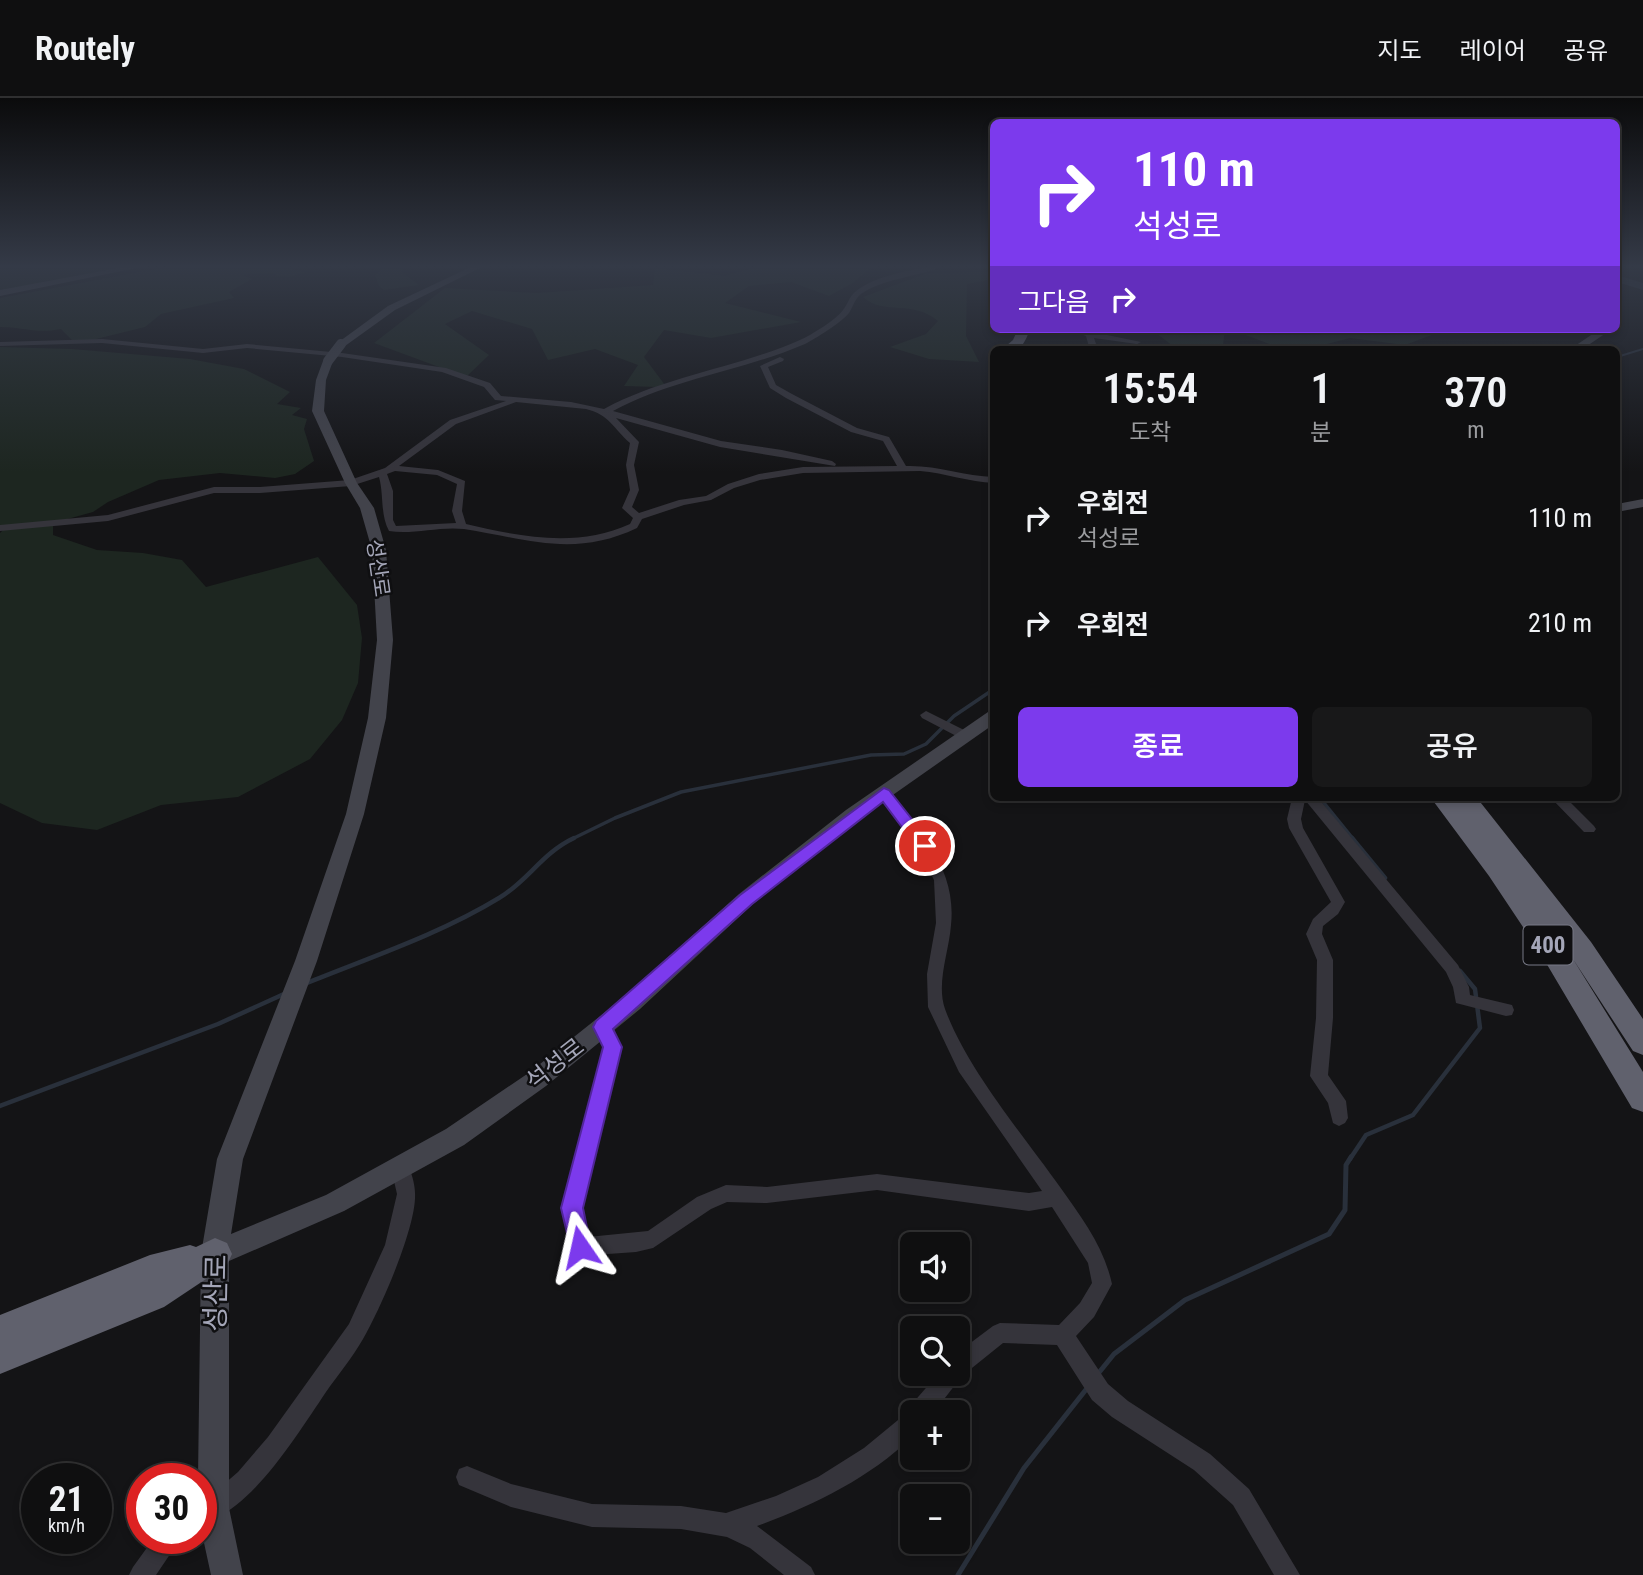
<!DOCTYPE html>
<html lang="ko">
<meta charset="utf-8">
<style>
:root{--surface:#0f0f10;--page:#181819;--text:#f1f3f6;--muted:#9b9c9f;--line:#2f2f30;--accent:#7c3aed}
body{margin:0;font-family:"Roboto Condensed","Noto Sans KR",sans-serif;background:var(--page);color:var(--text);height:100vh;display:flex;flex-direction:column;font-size:26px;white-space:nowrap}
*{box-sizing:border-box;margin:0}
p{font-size:23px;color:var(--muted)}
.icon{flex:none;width:38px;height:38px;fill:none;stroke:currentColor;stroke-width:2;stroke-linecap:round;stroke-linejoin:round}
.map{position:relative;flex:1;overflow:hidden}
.panel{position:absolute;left:990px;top:248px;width:630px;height:455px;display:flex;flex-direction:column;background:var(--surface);border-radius:10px;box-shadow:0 4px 10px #0003,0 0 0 2px var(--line)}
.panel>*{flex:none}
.top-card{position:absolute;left:990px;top:21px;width:630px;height:214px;border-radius:10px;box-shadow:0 4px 10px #0003,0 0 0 2px var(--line);background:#7c3aed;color:#fff;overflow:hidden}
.fabs{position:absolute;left:900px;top:1134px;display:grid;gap:14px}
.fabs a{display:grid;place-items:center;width:70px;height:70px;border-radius:10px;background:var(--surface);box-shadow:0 4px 10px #0003,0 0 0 2px var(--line);font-size:35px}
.speed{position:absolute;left:21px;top:1365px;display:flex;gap:14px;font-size:35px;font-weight:700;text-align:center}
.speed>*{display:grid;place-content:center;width:91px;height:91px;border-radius:50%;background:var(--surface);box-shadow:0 4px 10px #0003,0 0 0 2px var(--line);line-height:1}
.speed small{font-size:18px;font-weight:400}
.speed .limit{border:10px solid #d22;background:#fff;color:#111}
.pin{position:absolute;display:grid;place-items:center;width:60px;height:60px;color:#fff;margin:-30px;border:4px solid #fff;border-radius:50%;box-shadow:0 2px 7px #0007}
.me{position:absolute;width:77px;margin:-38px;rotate:349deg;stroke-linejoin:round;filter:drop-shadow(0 0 5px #0008)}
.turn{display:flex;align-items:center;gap:24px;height:147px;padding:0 28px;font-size:32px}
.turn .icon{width:91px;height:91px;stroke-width:2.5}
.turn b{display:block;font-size:49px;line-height:60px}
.then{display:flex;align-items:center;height:66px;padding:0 28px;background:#0003;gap:14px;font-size:26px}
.eta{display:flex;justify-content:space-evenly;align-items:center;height:119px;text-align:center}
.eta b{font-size:42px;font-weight:600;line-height:49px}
.action{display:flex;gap:14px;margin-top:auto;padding:14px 28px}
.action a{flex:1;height:80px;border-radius:10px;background:var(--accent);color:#fff;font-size:28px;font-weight:600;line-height:80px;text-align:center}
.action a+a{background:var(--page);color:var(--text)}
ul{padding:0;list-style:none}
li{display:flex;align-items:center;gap:21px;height:105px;padding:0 28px}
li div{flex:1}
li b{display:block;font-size:26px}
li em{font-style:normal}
header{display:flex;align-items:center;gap:42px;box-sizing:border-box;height:98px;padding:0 35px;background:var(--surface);border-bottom:2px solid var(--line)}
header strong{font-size:33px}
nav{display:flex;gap:38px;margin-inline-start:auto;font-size:24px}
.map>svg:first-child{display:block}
.green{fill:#1d2620}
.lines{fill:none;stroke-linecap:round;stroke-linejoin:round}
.stream-far3{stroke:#29303b;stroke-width:2}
.stream-far2{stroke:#29303b;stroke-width:3.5}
.stream-far1{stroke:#29303b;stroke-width:4.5}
.stream{stroke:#29303b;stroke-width:5}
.river{fill:#29303b;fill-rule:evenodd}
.street{fill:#35343b;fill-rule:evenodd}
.secondary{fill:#42434b;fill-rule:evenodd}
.highway{fill:#60616d;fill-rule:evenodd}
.secondary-bridge{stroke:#42434b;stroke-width:10}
.route{fill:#7c3aed;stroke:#51269a;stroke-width:2}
.labels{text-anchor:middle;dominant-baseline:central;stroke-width:5;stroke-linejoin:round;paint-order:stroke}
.far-street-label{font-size:21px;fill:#a4a6b8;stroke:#0f0f11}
.shield{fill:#0f0f11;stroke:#777986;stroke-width:2}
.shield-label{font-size:23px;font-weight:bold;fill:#a4a6b8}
.street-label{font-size:24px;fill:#a4a6b8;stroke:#0f0f11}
.near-street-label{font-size:28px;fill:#a4a6b8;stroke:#0f0f11}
</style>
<header>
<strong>Routely</strong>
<nav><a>지도</a><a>레이어</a><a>공유</a></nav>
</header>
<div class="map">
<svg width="1643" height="1477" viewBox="0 0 1643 1477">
<rect width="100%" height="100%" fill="#141416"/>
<path class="green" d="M 0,167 L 135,167 L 0,193 Z
M 177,167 L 290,167 L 291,171 L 307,174 L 289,179 L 276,178 L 273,175 L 242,177 L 252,181 L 229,194 L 234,200 L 161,216 L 145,229 L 92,242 L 73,243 L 61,231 C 36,236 23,229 0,229 L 0,200 Z
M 346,167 L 406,167 L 401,174 L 419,187 L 384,192 L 379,188 L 375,177 L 381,171 Z
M 764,167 L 875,167 L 851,186 L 829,198 L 791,184 L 749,188 L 725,205 L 801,224 L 711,240 L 664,232 L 644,259 L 665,287 L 657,289 L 624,288 L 638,267 L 595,251 L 548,262 L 532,231 L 472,213 L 445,226 L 489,257 L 466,279 L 374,245 L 445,190 L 537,195 L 653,187 L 655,170 L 725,178 Z
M 994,174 L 994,181 L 967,186 L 966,238 L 979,264 L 929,261 L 890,249 L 926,236 L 938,223 C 912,201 884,218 863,199 L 927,175 Z
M 1151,231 L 1225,231 L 1223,247 L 1230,252 L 1178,252 Z
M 1230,231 L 1426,231 L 1437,235 L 1405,247 L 1350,240 L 1304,252 L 1285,252 Z
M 0,249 L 72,251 L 190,261 L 244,271 L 290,294 L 277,306 L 301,310 L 292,317 L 307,321 L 304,331 L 314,363 L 295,376 L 275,380 L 220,375 L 159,382 L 108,404 L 93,414 L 53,425 L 53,437 L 97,452 L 143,455 L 182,462 L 206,489 L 318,459 L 357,507 L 362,540 L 358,585 L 342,622 L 310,661 L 238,699 L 161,707 L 97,732 L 42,725 L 0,705 L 0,435 L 3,432 L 0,429 Z"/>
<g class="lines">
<path class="stream-far3" d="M 1617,259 L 1643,251"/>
<path class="stream-far2" d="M 1320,700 L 1354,742
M 570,742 L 615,720 L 681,694 L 871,657 L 904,656 L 926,646 L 954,618 L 994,591"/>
<path class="stream-far1" d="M 1352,740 L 1385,780
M 307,885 C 371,859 440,836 499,800 C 527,784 542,755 574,740
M 0,1008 L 218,926 L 284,896
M 1350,1061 L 1366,1037 L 1413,1017 L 1480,930 L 1475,891 L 1460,873"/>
<path class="stream" d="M 1097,1277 L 1114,1256 L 1185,1202 L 1329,1136 L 1345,1112 L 1346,1067 L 1351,1059
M 958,1477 L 1024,1370 L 1088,1289"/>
<path class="river" d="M 1617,177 L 1643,185 L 1643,192 L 1617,184 Z"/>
<path class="street" d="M 935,167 L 945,167 C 920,179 889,179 864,194 C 855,199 854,207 849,215 C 842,224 815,241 805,246 C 742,273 672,281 613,313 L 721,343 L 782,352 L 832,363 L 836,366 L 835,368 L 720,349 L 616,320 L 639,344 L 634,367 L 639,392 L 632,409 L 639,415 L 679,402 L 706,398 L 728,386 L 759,376 L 803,369 L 897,368 L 883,343 L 851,334 L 786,300 L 770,290 L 760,268 L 780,259 L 784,261 L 783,263 L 768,269 L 776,287 L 792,296 L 857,330 L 889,339 L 906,368 C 937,367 964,378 994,379 L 994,385 C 969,384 945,375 920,373 L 803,375 L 760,382 L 734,390 L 711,402 L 684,407 L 642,421 L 637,430 C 574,460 528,441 464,431 C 439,428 413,437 389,433 C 380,416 384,397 379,379 L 351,388 L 260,395 L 214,395 L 108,423 L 0,433 L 0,427 L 108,417 L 214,389 L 260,389 L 350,382 L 385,370 L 450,322 L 506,303 L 495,302 L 484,289 L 442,274 L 342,259 L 247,250 L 203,255 L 102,245 L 0,248 L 0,244 L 102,241 L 203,251 L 247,246 L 342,255 L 446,270 L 490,285 L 501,298 L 571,304 L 604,311 C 665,278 737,270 800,242 C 810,238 837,221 843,212 C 848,206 849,199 855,194 C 875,177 910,173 935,167 ZM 516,304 L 586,311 C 610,317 613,330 630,345 L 626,367 L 630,392 L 622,410 L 633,420 L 630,426 C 578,450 520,439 466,426 L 462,413 L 465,383 L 438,372 L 399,368 L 456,326 ZM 395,373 L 437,377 L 457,386 L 452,413 L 456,425 L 396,428 L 393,422 L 393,393 L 387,376 Z
M 1067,231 L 1078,231 L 1141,244 L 1137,246 L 1094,240 L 1098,252 L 1090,252 L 1086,238 Z
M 926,613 L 970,635 L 972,638 L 966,642 L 962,641 L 922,620 L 920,617 Z
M 884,691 L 889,692 C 920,733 957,771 951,827 C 949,854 936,885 945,911 C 967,971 1023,1037 1060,1089 C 1082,1120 1104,1149 1112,1186 L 1094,1219 L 1076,1238 L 1108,1286 L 1128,1303 L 1210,1356 L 1249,1391 L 1300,1477 L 1274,1477 L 1233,1407 L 1194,1372 L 1112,1319 L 1092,1302 L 1057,1247 L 1003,1245 L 962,1278 L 934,1314 L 912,1314 L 912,1339 C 868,1381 814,1407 757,1428 L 811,1469 L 815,1477 L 784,1477 L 750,1450 L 727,1439 L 681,1431 L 592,1429 L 511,1409 L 459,1387 L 456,1379 L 459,1371 L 467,1368 L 511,1386 L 592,1406 L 681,1408 L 726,1415 L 776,1398 L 818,1379 L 864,1350 L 909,1313 L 912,1306 L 938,1276 L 957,1276 L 957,1255 L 993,1228 L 1000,1225 L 1059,1227 L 1080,1205 L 1092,1185 L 1088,1165 L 1052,1109 L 1029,1113 L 877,1092 L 767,1105 L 727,1104 L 711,1111 L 653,1150 L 636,1154 L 580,1158 L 573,1155 L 562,1110 L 604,949 L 594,929 L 596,924 L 602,922 L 608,924 L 620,949 L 582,1110 L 588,1139 L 648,1133 L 697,1099 L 726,1087 L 767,1089 L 877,1076 L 1029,1095 L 1042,1093 L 959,974 L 928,909 L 927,876 L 936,825 L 934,782 L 918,750 L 877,695 Z
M 1292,700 L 1318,700 L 1458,867 L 1469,889 L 1470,897 L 1512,907 L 1514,912 L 1512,917 L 1506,918 L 1456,905 L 1453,889 L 1446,874 L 1305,702 L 1301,721 L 1303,730 L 1345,804 L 1338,816 L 1323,828 L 1322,836 L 1333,862 L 1333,920 L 1328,977 L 1346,1003 L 1348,1020 L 1345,1025 L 1339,1028 L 1333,1025 L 1328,1005 L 1310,978 L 1316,920 L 1317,862 L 1306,836 L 1313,821 L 1331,804 L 1289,730 L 1287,721 Z
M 1551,700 L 1566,700 L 1594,728 L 1596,731 L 1594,734 L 1584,734 Z
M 400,1062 L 407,1064 C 411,1073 415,1086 415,1095 C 417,1128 380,1212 363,1241 C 352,1260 338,1277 326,1294 C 301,1331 258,1401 217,1419 L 209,1415 L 205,1407 L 209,1399 L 238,1374 L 268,1339 L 349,1226 L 385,1147 L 397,1096 L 391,1070 L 393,1064 Z
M 154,1440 L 181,1440 L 156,1477 L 129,1477 L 133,1469 Z"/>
<path class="secondary" d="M 134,167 L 151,167 L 0,198 L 0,192 Z
M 475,167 L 486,167 L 395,212 L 345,248 L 336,246 L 388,208 Z
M 1600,231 L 1612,231 L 1581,252 L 1569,252 Z
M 328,260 L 333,263 L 326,282 L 324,313 L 357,385 L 374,410 L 386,452 L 393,542 L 386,620 L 364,716 L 317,863 L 243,1061 L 231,1136 L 326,1097 L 446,1031 L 530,974 L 624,899 L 739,796 L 846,712 L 988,614 L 994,613 L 994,626 L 860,720 L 753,806 L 640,911 L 546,988 L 464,1047 L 344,1113 L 229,1163 L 229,1410 L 243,1477 L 211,1477 L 201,1431 L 201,1381 L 198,1381 L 201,1156 L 217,1061 L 295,863 L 346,716 L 368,620 L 377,542 L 372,452 L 360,410 L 345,385 L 312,313 L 316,282 L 323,263 Z
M 1643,401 L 1643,409 L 1617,414 L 1617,406 Z"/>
<path class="highway" d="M 1018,231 L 1030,231 C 1026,242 1022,254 1007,251 L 1006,248 L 1013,242 Z
M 1431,700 L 1477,700 L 1591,844 L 1643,921 L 1643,957 L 1633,953 L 1571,858 L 1568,853 L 1643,974 L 1643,1014 L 1632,1010 L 1539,853 L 1489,778 Z
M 215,1140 L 227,1145 L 232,1156 L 227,1167 L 164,1209 L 0,1276 L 0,1217 L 150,1157 L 190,1147 L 196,1149 Z"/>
<path class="secondary-bridge" d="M 328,263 L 341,246"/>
</g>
<linearGradient id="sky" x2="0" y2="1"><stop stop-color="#0b0b0c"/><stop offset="0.45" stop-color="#343a47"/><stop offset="1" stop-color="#343a47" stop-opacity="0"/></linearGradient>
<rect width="1643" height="374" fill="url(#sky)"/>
<path class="route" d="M 884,690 L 889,692 L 930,744 L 933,748 L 930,752 L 919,752 L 883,704 L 752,806 L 613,931 L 622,949 L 583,1110 L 591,1149 L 587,1156 L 580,1159 L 572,1156 L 561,1110 L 603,949 L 593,929 L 596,923 L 740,797 Z"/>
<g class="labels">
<g class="far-street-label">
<text transform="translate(378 470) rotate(82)">성산로</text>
</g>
<rect class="shield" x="1523.5" y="827.5" width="49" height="39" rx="5"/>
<g class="shield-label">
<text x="1548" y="847">400</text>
</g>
<g class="street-label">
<text transform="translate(555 966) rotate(-38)">석성로</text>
</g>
<g class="near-street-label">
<text transform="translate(216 1195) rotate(-89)">성산로</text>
</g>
</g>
</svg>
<div class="fabs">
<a><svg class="icon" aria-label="sound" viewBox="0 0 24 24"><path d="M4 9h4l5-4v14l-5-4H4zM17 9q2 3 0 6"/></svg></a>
<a><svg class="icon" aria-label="search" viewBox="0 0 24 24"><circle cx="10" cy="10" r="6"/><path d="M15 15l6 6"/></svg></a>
<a>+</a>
<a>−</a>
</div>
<div class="speed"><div>21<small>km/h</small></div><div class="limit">30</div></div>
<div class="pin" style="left:925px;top:748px;background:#d93025"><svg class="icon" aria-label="arrive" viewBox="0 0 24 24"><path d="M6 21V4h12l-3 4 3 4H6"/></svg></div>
<svg class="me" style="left:580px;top:1149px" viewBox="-20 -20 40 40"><path d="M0-17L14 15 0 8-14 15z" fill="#7c3aed" stroke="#fff" stroke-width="4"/></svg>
<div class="top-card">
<div class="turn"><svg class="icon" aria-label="right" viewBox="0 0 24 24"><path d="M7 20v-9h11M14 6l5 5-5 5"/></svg><div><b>110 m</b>석성로</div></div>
<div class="then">그다음<svg class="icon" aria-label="right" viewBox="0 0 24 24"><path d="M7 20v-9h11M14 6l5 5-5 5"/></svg></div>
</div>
<section class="panel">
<div class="eta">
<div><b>15:54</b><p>도착</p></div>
<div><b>1</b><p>분</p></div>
<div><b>370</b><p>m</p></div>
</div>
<ul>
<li><svg class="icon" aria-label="right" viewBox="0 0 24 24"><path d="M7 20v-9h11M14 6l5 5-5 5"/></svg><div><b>우회전</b><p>석성로</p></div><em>110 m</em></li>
<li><svg class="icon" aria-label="right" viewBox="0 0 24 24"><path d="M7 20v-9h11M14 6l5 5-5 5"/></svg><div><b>우회전</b></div><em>210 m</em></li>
</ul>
<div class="action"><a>종료</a><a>공유</a></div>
</section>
</div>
